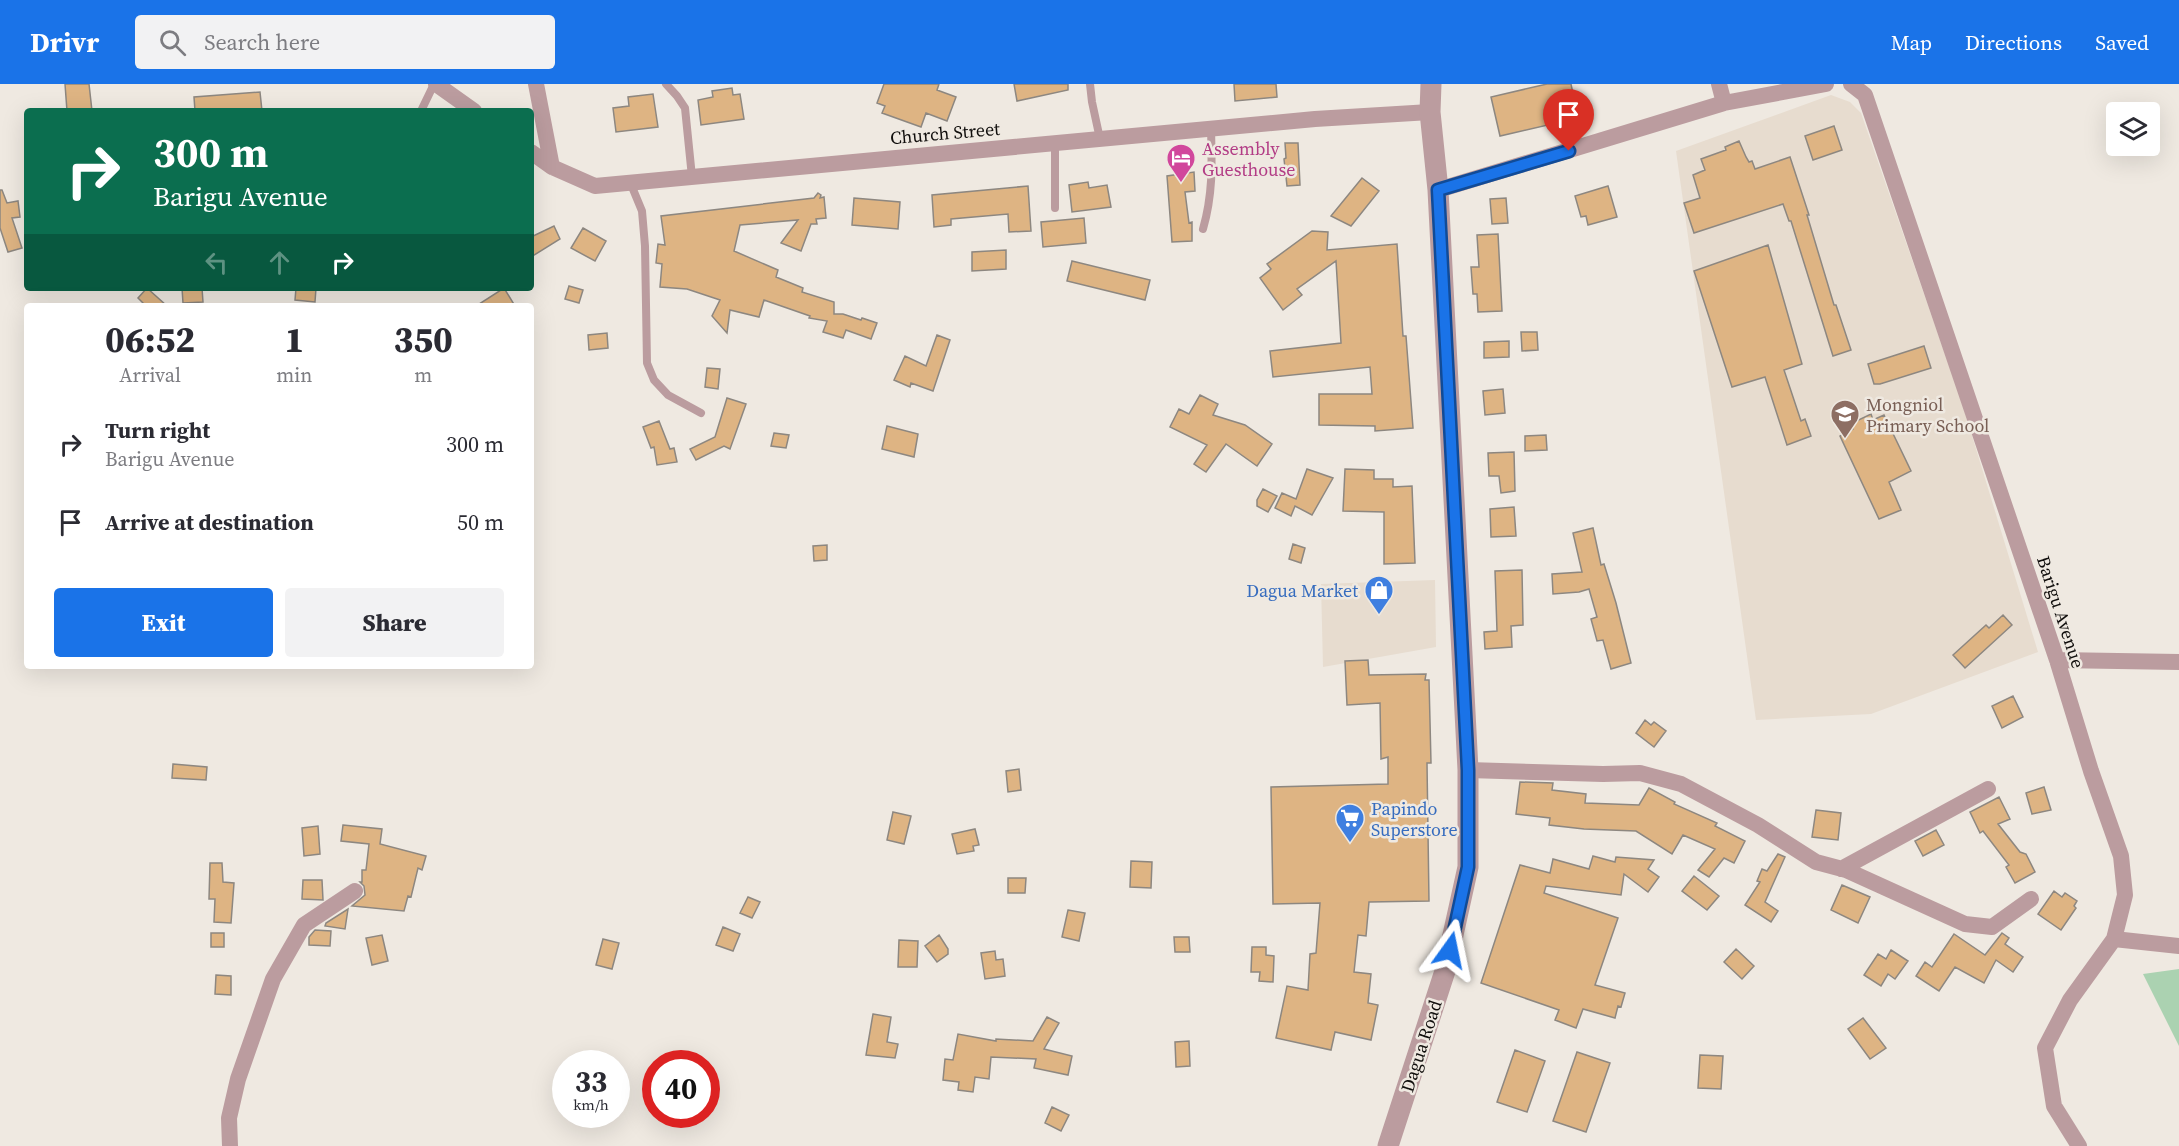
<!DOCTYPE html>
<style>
:root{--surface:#fff;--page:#f2f2f3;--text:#2b2b33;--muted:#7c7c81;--accent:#1a73e8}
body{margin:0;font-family:"Source Serif 4",serif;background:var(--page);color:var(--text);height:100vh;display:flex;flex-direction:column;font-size:22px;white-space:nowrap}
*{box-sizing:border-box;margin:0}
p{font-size:20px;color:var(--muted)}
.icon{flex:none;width:33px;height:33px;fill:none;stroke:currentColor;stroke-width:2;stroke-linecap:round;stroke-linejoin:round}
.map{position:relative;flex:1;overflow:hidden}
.details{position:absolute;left:24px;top:219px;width:510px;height:366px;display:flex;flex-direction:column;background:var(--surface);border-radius:6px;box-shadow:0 6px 24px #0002}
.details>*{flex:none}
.hud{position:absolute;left:24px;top:24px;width:510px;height:183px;border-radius:6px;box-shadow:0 6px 24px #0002;background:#0b6e4f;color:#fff;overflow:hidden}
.tools{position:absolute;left:2106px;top:18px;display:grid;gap:12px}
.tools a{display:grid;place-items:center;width:54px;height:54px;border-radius:6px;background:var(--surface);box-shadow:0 6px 24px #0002;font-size:30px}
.speed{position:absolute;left:552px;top:966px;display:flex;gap:12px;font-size:30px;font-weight:700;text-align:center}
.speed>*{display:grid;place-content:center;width:78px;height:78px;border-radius:50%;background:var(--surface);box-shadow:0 6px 24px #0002;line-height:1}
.speed small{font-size:15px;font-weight:400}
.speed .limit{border:9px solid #d22;background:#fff;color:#111}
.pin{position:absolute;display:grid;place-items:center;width:51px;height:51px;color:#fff;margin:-62px -26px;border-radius:50% 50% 50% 0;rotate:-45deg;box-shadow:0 0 6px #0007}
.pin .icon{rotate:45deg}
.me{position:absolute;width:66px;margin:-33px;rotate:12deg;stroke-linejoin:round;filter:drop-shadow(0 0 4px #0008)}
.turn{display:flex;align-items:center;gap:21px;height:126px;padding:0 30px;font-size:27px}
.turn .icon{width:78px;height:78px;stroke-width:2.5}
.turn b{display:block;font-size:42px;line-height:51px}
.lanes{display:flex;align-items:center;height:57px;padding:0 30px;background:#0003;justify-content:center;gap:30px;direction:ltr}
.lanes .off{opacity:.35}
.eta{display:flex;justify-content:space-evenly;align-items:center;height:102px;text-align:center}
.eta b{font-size:36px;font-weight:800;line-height:42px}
.cta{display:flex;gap:12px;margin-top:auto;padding:12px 30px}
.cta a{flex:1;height:69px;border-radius:6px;background:var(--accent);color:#fff;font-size:24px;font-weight:800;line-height:69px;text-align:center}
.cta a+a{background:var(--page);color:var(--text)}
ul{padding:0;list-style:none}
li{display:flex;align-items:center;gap:18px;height:78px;padding:0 30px}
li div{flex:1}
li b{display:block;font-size:22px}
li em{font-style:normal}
header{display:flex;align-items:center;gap:36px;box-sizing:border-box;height:84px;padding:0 30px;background:var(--accent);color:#fff}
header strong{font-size:28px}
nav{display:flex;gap:33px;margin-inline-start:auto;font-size:21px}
.search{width:420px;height:54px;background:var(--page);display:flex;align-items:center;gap:15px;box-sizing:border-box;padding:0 21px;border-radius:6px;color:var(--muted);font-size:22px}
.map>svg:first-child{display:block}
.built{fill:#e7dccf}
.green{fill:#abd2b1}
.building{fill:#deb483;stroke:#8d8780;stroke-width:1.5}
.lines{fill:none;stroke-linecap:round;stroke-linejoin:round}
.service{stroke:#bb9c9f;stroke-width:8}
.minor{stroke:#bb9c9f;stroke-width:16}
.tertiary{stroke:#bb9c9f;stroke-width:21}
.route-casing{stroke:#114b97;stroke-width:15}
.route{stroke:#1a73e8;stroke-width:10}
.labels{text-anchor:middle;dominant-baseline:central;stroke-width:5;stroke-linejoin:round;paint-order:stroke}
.street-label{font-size:18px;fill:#100e0c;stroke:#efe9e1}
.hotel-label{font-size:18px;fill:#b23c85;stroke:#efe9e1;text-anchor:start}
.education-label{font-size:18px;fill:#785e54;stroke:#efe9e1;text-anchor:start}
.shop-label{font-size:18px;fill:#366cbe;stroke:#efe9e1;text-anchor:end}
</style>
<header>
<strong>Drivr</strong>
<div class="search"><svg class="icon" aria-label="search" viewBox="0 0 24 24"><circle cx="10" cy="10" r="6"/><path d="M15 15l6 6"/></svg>Search here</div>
<nav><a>Map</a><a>Directions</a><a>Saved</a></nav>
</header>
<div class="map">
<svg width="2179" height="1062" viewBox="0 0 2179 1062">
<rect width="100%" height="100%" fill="#efe9e1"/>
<path class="built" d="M 1831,11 L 1850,18 L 1861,29 L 1962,319 L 2038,568 L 1871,630 L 1756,636 L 1676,67 Z
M 1435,496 L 1436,563 L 1323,583 L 1321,500 Z"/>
<path class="green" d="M 2179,885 L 2179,962 L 2143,890 Z"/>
<path class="building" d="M 65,0 L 89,0 L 92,27 L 67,27 Z
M 884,0 L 939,0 L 937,6 L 956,13 L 947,37 L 926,29 L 921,43 L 882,29 L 885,22 L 877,19 Z
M 1014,0 L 1068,0 L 1068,6 L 1017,17 Z
M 1234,0 L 1276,0 L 1277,13 L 1235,17 Z
M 1547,0 L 1571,0 L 1578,34 L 1500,52 L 1491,13 Z
M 732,4 L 733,11 L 740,10 L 744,35 L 701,41 L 698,16 L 713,13 L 712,7 Z
M 260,8 L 262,27 L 195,27 L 194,13 Z
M 653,10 L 658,43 L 616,48 L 613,24 L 629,22 L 628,13 Z
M 1834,42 L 1842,66 L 1813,76 L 1805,52 Z
M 1739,57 L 1746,73 L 1749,78 L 1752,77 L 1755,85 L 1790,73 L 1809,131 L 1807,131 L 1834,221 L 1836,221 L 1851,266 L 1833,272 L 1791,137 L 1789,137 L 1783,120 L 1694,149 L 1684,119 L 1700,114 L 1693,91 L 1705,86 L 1701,75 L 1726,66 L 1725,63 Z
M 1285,59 L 1298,59 L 1300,101 L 1287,102 L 1284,75 L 1286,74 Z
M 1194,88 L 1195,107 L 1185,108 L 1189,139 L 1192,138 L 1192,157 L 1172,158 L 1167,92 Z
M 1362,94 L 1379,107 L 1351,142 L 1331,132 Z
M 1088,98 L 1089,104 L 1107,101 L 1111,123 L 1072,128 L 1069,101 Z
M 1028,102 L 1031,147 L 1009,148 L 1008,130 L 951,135 L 951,141 L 934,143 L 932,111 Z
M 1608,102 L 1617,133 L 1588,141 L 1586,132 L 1581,133 L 1575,112 Z
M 0,106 L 2,106 L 7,119 L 18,117 L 20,133 L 12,134 L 22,164 L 8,168 L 0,144 Z
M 818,109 L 821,111 L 820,114 L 824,113 L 826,134 L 816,135 L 817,140 L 811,140 L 801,167 L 781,159 L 798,136 L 740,141 L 734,167 L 778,186 L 776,193 L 803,204 L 802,208 L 834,218 L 834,230 L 843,230 L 861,236 L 862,234 L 877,239 L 871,255 L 846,246 L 843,254 L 823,248 L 827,237 L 809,234 L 810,232 L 764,216 L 759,233 L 730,226 L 727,249 L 712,232 L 720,216 L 687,205 L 660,203 L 662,180 L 656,179 L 658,160 L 665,161 L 661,132 L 814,114 Z
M 854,114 L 900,118 L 898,145 L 852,141 Z
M 1506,114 L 1508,139 L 1492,140 L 1490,115 Z
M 1084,134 L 1086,159 L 1043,163 L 1041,138 Z
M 554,142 L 560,155 L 531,173 L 531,153 Z
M 583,144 L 606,157 L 595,177 L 571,164 Z
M 1312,147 L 1328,148 L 1327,166 L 1397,160 L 1403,252 L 1406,252 L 1413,344 L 1375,347 L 1375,342 L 1319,341 L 1319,310 L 1372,310 L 1370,283 L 1273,293 L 1270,267 L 1341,259 L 1336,177 L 1297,205 L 1302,211 L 1283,226 L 1260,194 L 1271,185 L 1267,180 Z
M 1498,150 L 1502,227 L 1478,228 L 1477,210 L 1473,210 L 1471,183 L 1479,183 L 1477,151 Z
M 1768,161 L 1802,280 L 1784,286 L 1801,337 L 1805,335 L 1811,352 L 1787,361 L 1765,293 L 1732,303 L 1694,187 Z
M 1006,166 L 1006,185 L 972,187 L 972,168 Z
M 1072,177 L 1150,196 L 1145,216 L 1067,197 Z
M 569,202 L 583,206 L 579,219 L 565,215 Z
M 147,204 L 167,222 L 146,222 L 138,214 Z
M 182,204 L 202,204 L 203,218 L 183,219 Z
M 296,204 L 316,204 L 315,218 L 295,216 Z
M 504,204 L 515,222 L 476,222 Z
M 1521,248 L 1537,248 L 1538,266 L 1522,267 Z
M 607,249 L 608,264 L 589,266 L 588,251 Z
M 937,251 L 950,256 L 933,307 L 911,299 L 910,303 L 894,296 L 905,272 L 926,282 Z
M 1509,257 L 1509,273 L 1484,274 L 1484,258 Z
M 1924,262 L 1931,284 L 1880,300 L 1874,300 L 1868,280 Z
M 707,284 L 720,285 L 718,305 L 705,303 Z
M 1503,305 L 1505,329 L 1485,331 L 1483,307 Z
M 1200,311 L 1218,320 L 1213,331 L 1245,341 L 1272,360 L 1257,382 L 1226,360 L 1206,388 L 1194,380 L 1207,361 L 1170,343 L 1179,325 L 1189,330 Z
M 727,314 L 746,320 L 730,365 L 724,362 L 696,376 L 690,365 L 715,353 Z
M 1871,330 L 1873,336 L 1884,331 L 1911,387 L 1889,398 L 1901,426 L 1879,435 L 1840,352 L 1853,345 L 1850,340 Z
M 659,337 L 670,365 L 674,364 L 677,378 L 657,381 L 654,363 L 651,364 L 643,343 Z
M 887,342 L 918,350 L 914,373 L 882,365 Z
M 774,349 L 789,351 L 786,364 L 771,362 Z
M 1546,351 L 1547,366 L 1525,367 L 1525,352 Z
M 1514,368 L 1515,407 L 1501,409 L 1499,392 L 1489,392 L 1488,369 Z
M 1307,385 L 1333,394 L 1312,431 L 1295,422 L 1291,432 L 1275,424 L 1282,409 L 1296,415 Z
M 1345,385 L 1374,386 L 1374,395 L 1393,395 L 1393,403 L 1412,402 L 1415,479 L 1384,480 L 1384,428 L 1343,427 Z
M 1263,405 L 1277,412 L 1268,428 L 1257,422 L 1257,416 Z
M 1514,423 L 1516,452 L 1491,453 L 1490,425 Z
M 1593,444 L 1601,481 L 1604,480 L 1616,519 L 1631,579 L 1611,585 L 1603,556 L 1597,557 L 1591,535 L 1597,533 L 1589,505 L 1579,508 L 1553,510 L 1552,490 L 1582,488 L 1573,449 Z
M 1293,460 L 1305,464 L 1301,479 L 1289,475 Z
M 827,461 L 827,476 L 814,477 L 813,462 Z
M 1522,486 L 1523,541 L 1511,542 L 1512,563 L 1485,565 L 1484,548 L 1497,547 L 1495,487 Z
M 2003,531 L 2012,541 L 1965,584 L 1953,571 L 1986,541 L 1989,544 Z
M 1368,576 L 1369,591 L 1426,590 L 1425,596 L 1429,596 L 1431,679 L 1427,679 L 1429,817 L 1369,818 L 1366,852 L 1358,851 L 1354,888 L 1371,890 L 1368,919 L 1378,921 L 1371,956 L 1335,948 L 1331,966 L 1276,954 L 1287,902 L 1308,906 L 1310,870 L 1316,869 L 1320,819 L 1273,820 L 1271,703 L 1388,700 L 1388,673 L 1381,675 L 1380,619 L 1347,621 L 1345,577 Z
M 2013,612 L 2023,633 L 2002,644 L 1992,622 Z
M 1645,636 L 1651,641 L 1654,638 L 1666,647 L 1654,663 L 1636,649 Z
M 173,680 L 207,683 L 206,696 L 172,694 Z
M 1019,685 L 1021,706 L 1008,708 L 1006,687 Z
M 1520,698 L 1553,699 L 1552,706 L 1586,710 L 1585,719 L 1639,721 L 1649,704 L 1675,718 L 1674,720 L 1717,739 L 1715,742 L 1745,757 L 1734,779 L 1724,774 L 1709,793 L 1698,786 L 1715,765 L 1683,751 L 1672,770 L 1636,747 L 1584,745 L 1549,741 L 1550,734 L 1516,730 Z
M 2044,703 L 2051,726 L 2032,730 L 2026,709 Z
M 1999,713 L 2010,735 L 1998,740 L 2020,768 L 2026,770 L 2035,788 L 2015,799 L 2006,783 L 2009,781 L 1983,747 L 1980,749 L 1970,728 Z
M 1816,726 L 1841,729 L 1838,756 L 1812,753 Z
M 893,728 L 911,732 L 904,760 L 887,756 Z
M 343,741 L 382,745 L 380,760 L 426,772 L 422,786 L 418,784 L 411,813 L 408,812 L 404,827 L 352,822 L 365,811 L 364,802 L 360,798 L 362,798 L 362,786 L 366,786 L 369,760 L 341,757 Z
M 318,742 L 320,770 L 304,772 L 302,744 Z
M 975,745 L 979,761 L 973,762 L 974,767 L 957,770 L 952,750 Z
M 1936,746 L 1944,761 L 1923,772 L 1915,757 Z
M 1778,770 L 1785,773 L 1765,818 L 1778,827 L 1771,838 L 1745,821 L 1760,798 L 1757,797 L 1762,785 L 1767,787 Z
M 1593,772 L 1615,778 L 1616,773 L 1654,776 L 1648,785 L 1659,793 L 1648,808 L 1624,790 L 1621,811 L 1546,802 L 1544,809 L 1618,834 L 1595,901 L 1625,909 L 1621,923 L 1618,922 L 1615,934 L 1583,925 L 1576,944 L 1555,936 L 1559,926 L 1481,899 L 1520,781 L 1550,789 L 1553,775 L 1589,785 Z
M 1131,777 L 1152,778 L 1151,804 L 1130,803 Z
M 210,779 L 222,779 L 223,798 L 234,799 L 231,839 L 214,838 L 215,815 L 209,815 Z
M 1694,792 L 1719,812 L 1707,826 L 1682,807 Z
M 1008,794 L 1026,794 L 1025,809 L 1008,809 Z
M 303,796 L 322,796 L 323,816 L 302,815 Z
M 1842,801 L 1870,813 L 1858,839 L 1831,826 Z
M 2054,807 L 2062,813 L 2065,809 L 2077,817 L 2074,822 L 2076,824 L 2061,846 L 2038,830 Z
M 748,813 L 760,818 L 752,834 L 740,829 Z
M 348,825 L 345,845 L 325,842 L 326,839 Z
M 1068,826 L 1085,829 L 1079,857 L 1062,853 Z
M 723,843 L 740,850 L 733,867 L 716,861 Z
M 315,846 L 331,847 L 330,862 L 309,861 L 309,853 Z
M 211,849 L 224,849 L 224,863 L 211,863 Z
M 2002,849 L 2009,854 L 2005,860 L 2023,873 L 2013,888 L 1996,876 L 1984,899 L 1955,883 L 1939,907 L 1916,892 L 1925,878 L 1932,883 L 1954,850 L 1985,871 Z
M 382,851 L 388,877 L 372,881 L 366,854 Z
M 939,851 L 948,865 L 948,870 L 937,878 L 925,862 Z
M 1174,853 L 1189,853 L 1190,868 L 1175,868 Z
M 603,855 L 619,859 L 612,885 L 596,881 Z
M 899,856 L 918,857 L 917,883 L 898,883 Z
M 1252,863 L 1266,863 L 1266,871 L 1274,872 L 1273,898 L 1259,897 L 1260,888 L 1251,888 Z
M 1736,865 L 1754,882 L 1742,895 L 1724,878 Z
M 1891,866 L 1908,877 L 1895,895 L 1888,890 L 1881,902 L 1864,891 L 1878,870 L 1886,875 Z
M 995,867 L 996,876 L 1003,875 L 1005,892 L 985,895 L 981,869 Z
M 216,891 L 231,892 L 231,911 L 215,910 Z
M 873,930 L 891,933 L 887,958 L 898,960 L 895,974 L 866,971 Z
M 1047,933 L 1059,939 L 1044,965 L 1072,972 L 1068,991 L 1034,984 L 1036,975 L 991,973 L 989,995 L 975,993 L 973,1008 L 958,1006 L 959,998 L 943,996 L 945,975 L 953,976 L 958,950 L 996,957 L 996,955 L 1033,957 Z
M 1863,934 L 1886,964 L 1870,975 L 1848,945 Z
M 1189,957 L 1190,982 L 1176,983 L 1175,958 Z
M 1515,966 L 1545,977 L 1527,1028 L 1497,1018 Z
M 1577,968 L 1610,979 L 1586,1048 L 1553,1037 Z
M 1700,971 L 1723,972 L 1721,1005 L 1698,1004 Z
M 1052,1023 L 1069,1031 L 1061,1047 L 1045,1039 Z"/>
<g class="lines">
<path class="service" d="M 666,0 L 677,12 L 685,24 L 692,93
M 1090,0 L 1092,18 L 1100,55
M 421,27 L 434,0
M 1055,59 L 1055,124
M 630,98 L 642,127 L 645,162 L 647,279 L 654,296 L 668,311 L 701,329
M 1203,145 C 1213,110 1212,81 1211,45"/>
<path class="minor" d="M 436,0 L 474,27
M 536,0 L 552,83 L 595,102 L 1315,35 L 1430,28
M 1719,0 L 1724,19
M 1851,0 L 1865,11 L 2057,576 L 2091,687 L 2121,772 L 2125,811 L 2114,855 L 2070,916 L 2045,964 L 2054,1022 L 2079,1062
M 531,68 L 552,83
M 1438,106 L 1724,19 L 1826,0
M 2057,576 L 2179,578
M 1468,686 L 1603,690 L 1640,689 L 1681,700 L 1758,741 L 1816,778 L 1846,786 L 1965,840 L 1992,843 L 2031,815
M 1841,785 L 1988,705
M 2114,855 L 2179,862
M 230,1062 L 229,1034 L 238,995 L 273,895 L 304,841 L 355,807"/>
<path class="tertiary" d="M 1388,1062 L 1445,887 L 1468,783 L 1468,686 L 1438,106 L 1430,28 L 1431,0"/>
</g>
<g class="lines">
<g class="route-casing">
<path id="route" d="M 1450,866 L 1468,783 L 1468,686 L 1438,106 L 1569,67"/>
</g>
<use href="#route" class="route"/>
</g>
<defs>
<g id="hotel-pin" transform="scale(1.5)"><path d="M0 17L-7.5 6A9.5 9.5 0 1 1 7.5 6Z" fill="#d1479c" stroke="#efe9e1"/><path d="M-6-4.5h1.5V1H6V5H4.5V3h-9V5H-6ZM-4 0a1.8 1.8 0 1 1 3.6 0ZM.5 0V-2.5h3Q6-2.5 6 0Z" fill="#fff"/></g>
<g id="school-pin" transform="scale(1.5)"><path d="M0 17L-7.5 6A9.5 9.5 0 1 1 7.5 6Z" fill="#8d6e63" stroke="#efe9e1"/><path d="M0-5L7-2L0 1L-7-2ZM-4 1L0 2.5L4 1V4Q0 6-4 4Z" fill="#fff"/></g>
<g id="shop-pin" transform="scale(1.5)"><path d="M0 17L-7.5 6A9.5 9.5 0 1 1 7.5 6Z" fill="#3f7fe0" stroke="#efe9e1"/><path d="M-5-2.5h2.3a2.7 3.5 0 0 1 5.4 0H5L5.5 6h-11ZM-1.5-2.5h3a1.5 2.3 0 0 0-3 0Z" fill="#fff"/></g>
<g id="supermarket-pin" transform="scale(1.5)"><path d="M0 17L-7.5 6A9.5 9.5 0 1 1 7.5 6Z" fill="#3f7fe0" stroke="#efe9e1"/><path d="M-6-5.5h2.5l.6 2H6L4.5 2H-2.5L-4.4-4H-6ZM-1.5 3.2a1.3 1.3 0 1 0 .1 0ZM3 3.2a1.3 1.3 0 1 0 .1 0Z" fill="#fff"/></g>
</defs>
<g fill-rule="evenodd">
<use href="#hotel-pin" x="1181" y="74"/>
<use href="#school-pin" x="1845" y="330"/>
<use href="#shop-pin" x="1379" y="506"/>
<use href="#supermarket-pin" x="1350" y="734"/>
</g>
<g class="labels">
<g class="street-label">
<text transform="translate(945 49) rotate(-5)">Church Street</text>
<text transform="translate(2061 528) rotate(72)">Barigu Avenue</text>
<text transform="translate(1421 962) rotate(-72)">Dagua Road</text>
</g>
<g class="hotel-label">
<text x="1202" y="64">Assembly<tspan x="1202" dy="21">Guesthouse</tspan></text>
</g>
<g class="education-label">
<text x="1866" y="320">Mongniol<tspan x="1866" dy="21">Primary School</tspan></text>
</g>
<g class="shop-label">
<text x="1358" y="506">Dagua Market</text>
<text x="1371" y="724" text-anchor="start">Papindo<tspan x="1371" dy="21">Superstore</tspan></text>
</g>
</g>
</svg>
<div class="tools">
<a><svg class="icon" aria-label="layers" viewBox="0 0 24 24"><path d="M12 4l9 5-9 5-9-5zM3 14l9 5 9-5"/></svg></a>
</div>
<div class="speed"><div>33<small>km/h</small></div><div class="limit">40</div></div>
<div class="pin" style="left:1569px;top:67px;background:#d93025"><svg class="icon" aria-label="arrive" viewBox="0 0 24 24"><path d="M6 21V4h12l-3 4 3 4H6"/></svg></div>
<svg class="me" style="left:1450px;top:866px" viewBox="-20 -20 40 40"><path d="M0-17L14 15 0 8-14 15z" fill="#1a73e8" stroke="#fff" stroke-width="4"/></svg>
<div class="hud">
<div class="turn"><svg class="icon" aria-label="right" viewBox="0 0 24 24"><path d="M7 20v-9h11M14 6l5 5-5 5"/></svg><div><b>300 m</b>Barigu Avenue</div></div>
<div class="lanes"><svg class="icon off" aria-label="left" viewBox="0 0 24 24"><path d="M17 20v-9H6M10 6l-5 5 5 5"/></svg><svg class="icon off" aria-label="ahead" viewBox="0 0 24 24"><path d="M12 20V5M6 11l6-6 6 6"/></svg><svg class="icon" aria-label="right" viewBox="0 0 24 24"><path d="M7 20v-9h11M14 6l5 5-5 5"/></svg></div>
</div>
<section class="details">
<div class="eta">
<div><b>06:52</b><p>Arrival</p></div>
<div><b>1</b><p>min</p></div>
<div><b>350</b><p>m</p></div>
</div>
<ul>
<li><svg class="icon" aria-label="right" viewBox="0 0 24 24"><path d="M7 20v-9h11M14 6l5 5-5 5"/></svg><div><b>Turn right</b><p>Barigu Avenue</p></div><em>300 m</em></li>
<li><svg class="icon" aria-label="arrive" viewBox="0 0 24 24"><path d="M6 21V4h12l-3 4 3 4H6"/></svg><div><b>Arrive at destination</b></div><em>50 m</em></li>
</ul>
<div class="cta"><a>Exit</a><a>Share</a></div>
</section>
</div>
